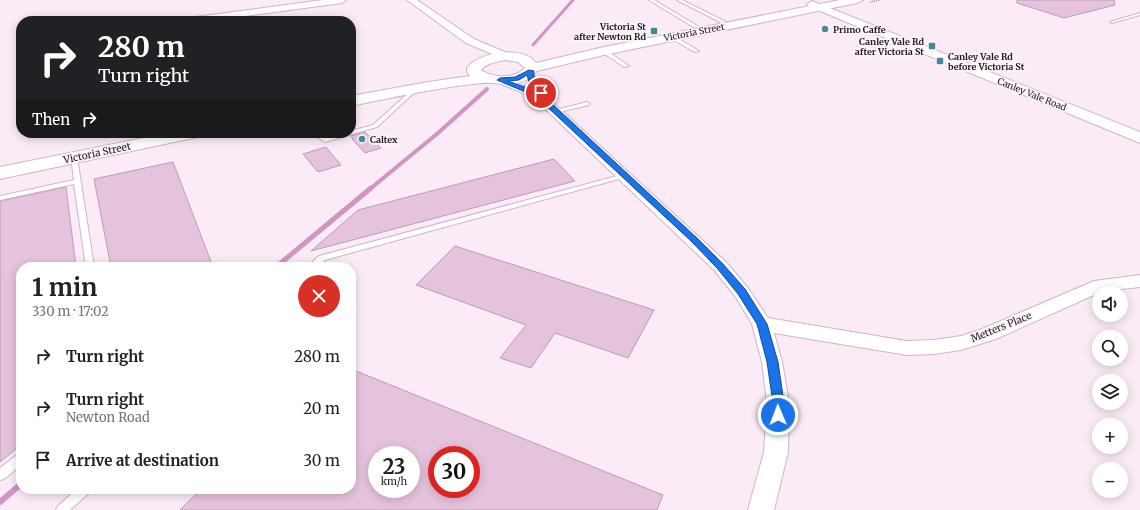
<!DOCTYPE html>
<meta charset="utf-8">
<style>
:root{--surface:#fff;--page:#f2f2f2;--text:#222;--muted:#767676}
body{margin:0;font-family:Merriweather,serif;background:var(--page);color:var(--text);height:100vh;display:flex;flex-direction:column;font-size:15px;white-space:nowrap}
*{box-sizing:border-box;margin:0}
p{font-size:13px;color:var(--muted)}
.icon{flex:none;width:22px;height:22px;fill:none;stroke:currentColor;stroke-width:2;stroke-linecap:round;stroke-linejoin:round}
.map{position:relative;flex:1;overflow:hidden}
.drawer{position:absolute;left:16px;top:262px;width:340px;height:232px;display:flex;flex-direction:column;background:var(--surface);border-radius:16px;box-shadow:0 2px 10px #0003}
.drawer>*{flex:none}
.guide{position:absolute;left:16px;top:16px;width:340px;height:122px;border-radius:16px;box-shadow:0 2px 10px #0003;background:#202124;color:#fff;overflow:hidden}
.controls{position:absolute;left:1092px;top:286px;display:grid;gap:8px}
.controls a{display:grid;place-items:center;width:36px;height:36px;border-radius:50%;background:var(--surface);box-shadow:0 2px 10px #0003;font-size:20px}
.speed{position:absolute;left:368px;top:446px;display:flex;gap:8px;font-size:20px;font-weight:700;text-align:center}
.speed>*{display:grid;place-content:center;width:52px;height:52px;border-radius:50%;background:var(--surface);box-shadow:0 2px 10px #0003;line-height:1}
.speed small{font-size:10px;font-weight:400}
.speed .limit{border:6px solid #d22;background:#fff;color:#111}
.pin{position:absolute;display:grid;place-items:center;width:34px;height:34px;color:#fff;margin:-17px;border:2px solid #fff;border-radius:50%;box-shadow:0 1px 4px #0007}
.me{position:absolute;width:44px;margin:-22px;rotate:359deg;stroke-linejoin:round;filter:drop-shadow(0 0 3px #0008)}
.turn{display:flex;align-items:center;gap:14px;height:84px;padding:0 16px;font-size:18px}
.turn .icon{width:52px;height:52px;stroke-width:2.5}
.turn b{display:block;font-size:28px;line-height:34px}
.then{display:flex;align-items:center;height:38px;padding:0 16px;background:#0003;gap:8px;font-size:15px}
.round{display:grid;place-items:center;flex:none;width:42px;height:42px;border-radius:21px;background:var(--page)}
.summary{display:flex;align-items:center;justify-content:space-between;height:68px;padding:0 16px}
h1{font-size:24px;font-weight:700;line-height:30px}
ul{padding:0;list-style:none}
li{display:flex;align-items:center;gap:12px;height:52px;padding:0 16px}
li div{flex:1}
li b{display:block;font-size:15px}
li em{font-style:normal}
.map>svg:first-child{display:block}
.built{fill:#fbebf7;fill-rule:evenodd}
.lines{fill:none;stroke-linecap:round;stroke-linejoin:round}
.stream-far3{stroke:#d095c3;stroke-width:3}
.stream-far2{stroke:#d095c3;stroke-width:4}
.stream-far1{stroke:#d095c3;stroke-width:5}
.stream{stroke:#d095c3;stroke-width:6}
.building{fill:#e5c3dc;stroke:#bc9cb4;fill-rule:evenodd}
.service-casing{stroke:#d3b2cb;stroke-width:2}
.minor-casing{stroke:#d3b2cb;stroke-width:2}
.tertiary-casing{stroke:#d3b2cb;stroke-width:2}
.secondary-casing{stroke:#d3b2cb;stroke-width:2}
.path{stroke:#9d949b;stroke-width:1.5;stroke-dasharray:1 1;stroke-linecap:butt}
.service{fill:#fff;fill-rule:evenodd}
.minor{fill:#fff;fill-rule:evenodd}
.tertiary{fill:#fff;fill-rule:evenodd}
.secondary{fill:#fff;fill-rule:evenodd}
.route{fill:#1a73e8;stroke:#114b97}
.poi-dot{fill:#448996;stroke:#fcf5fa;stroke-width:1.5}
.labels{text-anchor:middle;dominant-baseline:central;stroke-width:3.5;stroke-linejoin:round;paint-order:stroke}
.far-poi-label{font-size:9px;font-weight:bold;fill:#231821;stroke:#fcf5fa;text-anchor:start}
.far-street-label{font-size:9px;fill:#231821;stroke:#fcf5fa}
.street-label{font-size:10px;fill:#231821;stroke:#fcf5fa}
</style>
<div class="map">
<svg width="1140" height="510" viewBox="0 0 1140 510">
<rect width="100%" height="100%" fill="#fcf5fa"/>
<path class="built" d="M 0,0 L 1140,0 L 1140,510 L 0,510 ZM 21,21 L 351,21 L 351,133 L 21,133 ZM 21,267 L 351,267 L 351,489 L 21,489 ZM 1099,293 L 1121,293 L 1121,315 L 1099,315 ZM 1099,337 L 1121,337 L 1121,359 L 1099,359 ZM 1099,381 L 1121,381 L 1121,403 L 1099,403 ZM 1099,425 L 1121,425 L 1121,447 L 1099,447 ZM 377,455 L 411,455 L 411,489 L 377,489 ZM 437,455 L 471,455 L 471,489 L 437,489 ZM 1099,469 L 1121,469 L 1121,491 L 1099,491 Z"/>
<g class="lines">
<path class="stream-far3" d="M 533,45 L 573,0"/>
<path class="stream-far2" d="M 370,189 L 438,133 L 487,89"/>
<path class="stream-far1" d="M 276,267 L 371,188"/>
<path class="stream" d="M 0,502 L 21,484"/>
</g>
<path class="building" d="M 1017,0 L 1114,0 L 1115,5 L 1064,18 L 1017,3 Z
M 365,132 L 381,148 L 365,153 L 352,139 L 353,139 L 351,136 Z
M 326,147 L 341,165 L 318,172 L 303,154 Z
M 554,159 L 575,181 L 311,251 L 358,210 Z
M 173,162 L 213,267 L 111,267 L 94,179 Z
M 66,187 L 76,267 L 21,267 L 21,445 L 0,462 L 0,201 Z
M 455,246 L 654,310 L 628,358 L 555,333 L 531,368 L 500,358 L 526,325 L 416,285 Z
M 351,369 L 663,495 L 657,510 L 180,510 L 201,489 L 351,489 ZM 377,455 L 411,455 L 411,489 L 377,489 ZM 437,455 L 471,455 L 471,489 L 437,489 Z"/>
<g class="lines">
<g class="service-casing">
<path id="service" d="M 649,0 L 654,0 L 699,27 L 695,28 Z
M 677,0 L 682,0 L 726,22 L 722,23 Z
M 1140,13 L 1140,15 L 1112,23 L 1110,22 Z
M 670,36 L 674,36 L 699,51 L 695,52 L 670,38 Z
M 602,50 L 606,50 L 629,66 L 624,67 L 602,52 Z
M 415,87 L 417,88 L 417,90 L 377,127 L 325,142 L 311,133 L 318,133 L 326,138 L 342,133 L 351,133 L 351,131 L 373,125 Z
M 587,102 L 590,104 L 589,105 L 555,113 L 552,111 Z
M 74,155 L 77,157 L 94,267 L 86,267 L 74,184 L 0,200 L 0,196 L 74,180 L 71,157 Z
M 624,174 L 627,176 L 626,177 L 325,260 L 316,267 L 307,267 L 319,256 Z
M 21,453 L 21,465 L 4,479 L 0,480 L 0,468 L 17,455 Z
M 77,489 L 91,489 L 89,493 L 70,510 L 56,510 L 58,506 Z"/>
</g>
<g class="minor-casing">
<path id="minor" d="M 323,0 L 346,0 L 342,3 L 208,21 L 183,21 L 188,18 Z
M 407,0 L 417,0 L 474,39 L 512,55 L 513,57 L 508,60 L 504,59 L 466,43 Z
M 500,77 L 529,88 L 549,99 L 726,262 L 748,288 L 768,318 L 907,341 L 934,340 L 961,336 L 982,329 L 1094,281 L 1140,275 L 1140,287 L 1103,291 L 996,339 L 961,350 L 934,354 L 907,355 L 774,333 L 782,362 L 789,403 L 788,452 L 774,510 L 748,510 L 764,452 L 767,403 L 762,362 L 752,324 L 735,296 L 714,270 L 541,105 L 521,92 L 496,82 L 494,80 L 496,78 Z"/>
</g>
<g class="tertiary-casing">
<path id="tertiary" d="M 812,1 L 1140,132 L 1140,143 L 808,6 L 807,4 Z"/>
</g>
<g class="secondary-casing">
<path id="secondary" d="M 840,0 L 863,0 L 857,3 L 604,55 L 537,71 C 531,79 523,82 513,84 C 503,85 493,82 483,83 C 439,87 395,97 351,106 L 351,96 L 428,82 L 470,76 L 467,72 L 467,68 C 478,52 524,45 536,63 L 604,47 ZM 505,60 L 518,62 L 525,68 C 515,79 493,78 481,70 C 486,63 497,62 505,60 Z
M 168,133 L 201,133 L 199,137 L 193,138 L 0,179 L 0,167 Z"/>
</g>
<path class="path" d="M 870,2 L 880,0"/>
<use href="#service" class="service"/>
<use href="#minor" class="minor"/>
<use href="#tertiary" class="tertiary"/>
<use href="#secondary" class="secondary"/>
</g>
<path class="route" d="M 529,70 L 534,71 C 533,81 539,86 544,93 L 543,94 L 539,94 L 529,82 L 527,75 L 519,80 L 508,81 L 527,88 L 548,100 L 698,239 L 723,264 L 745,289 L 767,324 L 778,362 L 784,403 L 784,415 L 782,419 L 778,420 L 773,419 L 772,415 L 773,403 L 767,362 L 757,324 L 738,294 L 717,268 L 692,242 L 543,103 L 523,91 L 497,80 L 500,78 L 515,77 Z"/>
<g class="poi-dot">
<circle cx="825" cy="29" r="4"/>
<rect x="650" y="27" width="8" height="8" rx="2"/>
<rect x="928" y="42" width="8" height="8" rx="2"/>
<rect x="936" y="57" width="8" height="8" rx="2"/>
<circle cx="362" cy="139" r="4"/>
</g>
<g class="labels">
<g class="far-poi-label">
<text x="646" y="26" text-anchor="end">Victoria St<tspan x="646" dy="10">after Newton Rd</tspan></text>
<text x="833" y="29">Primo Caffe</text>
<text x="924" y="41" text-anchor="end">Canley Vale Rd<tspan x="924" dy="10">after Victoria St</tspan></text>
<text x="948" y="56">Canley Vale Rd<tspan x="948" dy="10">before Victoria St</tspan></text>
<text x="370" y="139">Caltex</text>
</g>
<g class="far-street-label">
<text transform="translate(694 32) rotate(-11)">Victoria Street</text>
<text transform="translate(1032 94) rotate(22)">Canley Vale Road</text>
</g>
<g class="street-label">
<text transform="translate(97 153) rotate(-12)">Victoria Street</text>
<text transform="translate(1001 327) rotate(-22)">Metters Place</text>
</g>
</g>
</svg>
<div class="controls">
<a><svg class="icon" aria-label="sound" viewBox="0 0 24 24"><path d="M4 9h4l5-4v14l-5-4H4zM17 9q2 3 0 6"/></svg></a>
<a><svg class="icon" aria-label="search" viewBox="0 0 24 24"><circle cx="10" cy="10" r="6"/><path d="M15 15l6 6"/></svg></a>
<a><svg class="icon" aria-label="layers" viewBox="0 0 24 24"><path d="M12 4l9 5-9 5-9-5zM3 14l9 5 9-5"/></svg></a>
<a>+</a>
<a>−</a>
</div>
<div class="speed"><div>23<small>km/h</small></div><div class="limit">30</div></div>
<div class="pin" style="left:541px;top:93px;background:#d93025"><svg class="icon" aria-label="arrive" viewBox="0 0 24 24"><path d="M6 21V4h12l-3 4 3 4H6"/></svg></div>
<svg class="me" style="left:778px;top:415px" viewBox="-20 -20 40 40"><circle r="17" fill="#1a73e8" stroke="#fff" stroke-width="3"/><path d="M0-11L8 9 0 5-8 9z" fill="#fff"/></svg>
<div class="guide">
<div class="turn"><svg class="icon" aria-label="right" viewBox="0 0 24 24"><path d="M7 20v-9h11M14 6l5 5-5 5"/></svg><div><b>280 m</b>Turn right</div></div>
<div class="then">Then<svg class="icon" aria-label="right" viewBox="0 0 24 24"><path d="M7 20v-9h11M14 6l5 5-5 5"/></svg></div>
</div>
<section class="drawer">
<div class="summary"><div><h1>1 min</h1><p>330 m · 17:02</p></div><a class="round" style="background:#d93025;color:#fff"><svg class="icon" aria-label="close" viewBox="0 0 24 24"><path d="M6 6l12 12M18 6L6 18"/></svg></a></div>
<ul>
<li><svg class="icon" aria-label="right" viewBox="0 0 24 24"><path d="M7 20v-9h11M14 6l5 5-5 5"/></svg><div><b>Turn right</b></div><em>280 m</em></li>
<li><svg class="icon" aria-label="right" viewBox="0 0 24 24"><path d="M7 20v-9h11M14 6l5 5-5 5"/></svg><div><b>Turn right</b><p>Newton Road</p></div><em>20 m</em></li>
<li><svg class="icon" aria-label="arrive" viewBox="0 0 24 24"><path d="M6 21V4h12l-3 4 3 4H6"/></svg><div><b>Arrive at destination</b></div><em>30 m</em></li>
</ul>
</section>
</div>
